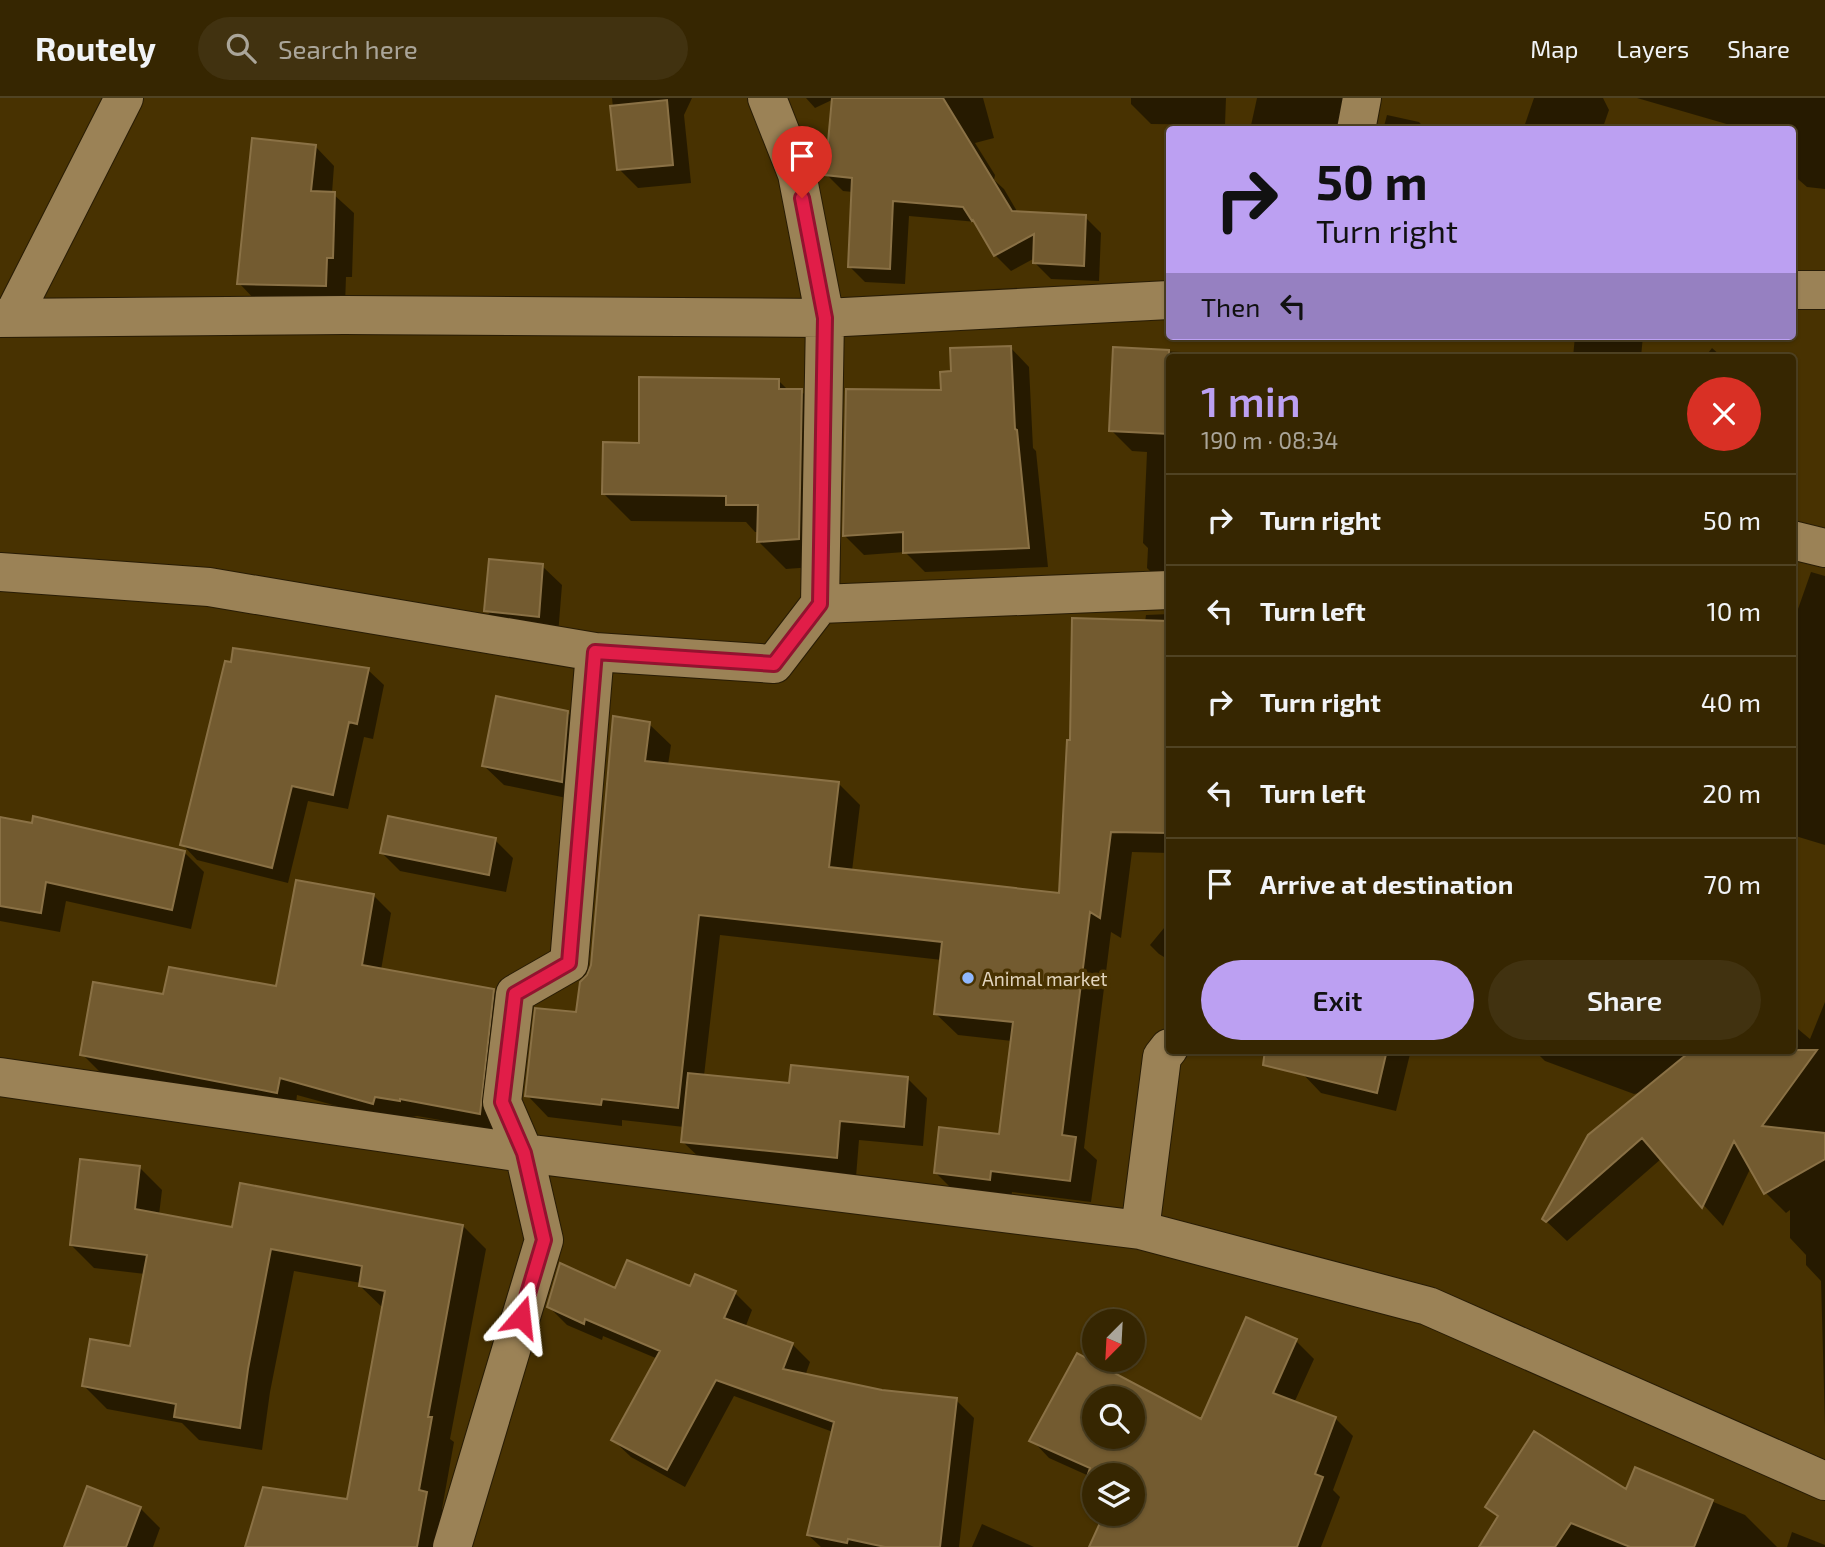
<!DOCTYPE html>
<meta charset="utf-8">
<style>
:root{--surface:#362601;--page:#413210;--text:#f1f3f6;--muted:#aaa599;--line:#504323;--accent:#bca0f2}
body{margin:0;font-family:"Exo 2",sans-serif;background:var(--page);color:var(--text);height:100vh;display:flex;flex-direction:column;font-size:26px;white-space:nowrap}
*{box-sizing:border-box;margin:0}
p{font-size:23px;color:var(--muted)}
.icon{flex:none;width:38px;height:38px;fill:none;stroke:currentColor;stroke-width:2;stroke-linecap:round;stroke-linejoin:round}
.map{position:relative;flex:1;overflow:hidden}
.drawer{position:absolute;left:1166px;top:256px;width:630px;height:700px;display:flex;flex-direction:column;background:var(--surface);border-radius:7px;box-shadow:0 2px 5px #0004,0 0 0 2px var(--line)}
.drawer>*{flex:none}
.top-card{position:absolute;left:1166px;top:28px;width:630px;height:214px;border-radius:7px;box-shadow:0 2px 5px #0004,0 0 0 2px var(--line);background:#bca0f2;color:#111;overflow:hidden}
.needle{width:46px;rotate:204deg}
.tools{position:absolute;left:1082px;top:1211px;display:grid;gap:14px}
.tools a{display:grid;place-items:center;width:63px;height:63px;border-radius:50%;background:var(--surface);box-shadow:0 2px 5px #0004,0 0 0 2px var(--line);font-size:35px}
.pin{position:absolute;display:grid;place-items:center;width:60px;height:60px;color:#fff;margin:-72px -30px;border-radius:50% 50% 50% 0;rotate:-45deg;box-shadow:0 0 7px #0007}
.pin .icon{rotate:45deg}
.me{position:absolute;width:77px;margin:-38px;rotate:17deg;stroke-linejoin:round;filter:drop-shadow(0 0 5px #0008)}
.turn{display:flex;align-items:center;gap:24px;height:147px;padding:0 35px;font-size:32px}
.turn .icon{width:91px;height:91px;stroke-width:2.5}
.turn b{display:block;font-size:49px;line-height:60px}
.then{display:flex;align-items:center;height:66px;padding:0 35px;background:#0003;gap:14px;font-size:26px}
.round{display:grid;place-items:center;flex:none;width:74px;height:74px;border-radius:37px;background:var(--page)}
.headline{display:flex;align-items:center;justify-content:space-between;height:119px;padding:0 35px}
h1{font-size:42px;font-weight:600;line-height:52px;color:var(--accent)}
.button{display:flex;gap:14px;margin-top:auto;padding:14px 35px}
.button a{flex:1;height:80px;border-radius:42px;background:var(--accent);color:#111;font-size:28px;font-weight:600;line-height:80px;text-align:center}
.button a+a{background:var(--page);color:var(--text)}
ul{padding:0;list-style:none}
li{display:flex;align-items:center;gap:21px;height:91px;padding:0 35px;border-top:2px solid var(--line)}
li div{flex:1}
li b{display:block;font-size:26px}
li em{font-style:normal}
header{display:flex;align-items:center;gap:42px;box-sizing:border-box;height:98px;padding:0 35px;background:var(--surface);border-bottom:2px solid var(--line)}
header strong{font-size:33px}
nav{display:flex;gap:38px;margin-inline-start:auto;font-size:24px}
.search{width:490px;height:63px;background:var(--page);display:flex;align-items:center;gap:18px;box-sizing:border-box;padding:0 24px;border-radius:38px;color:var(--muted);font-size:26px}
.map>svg:first-child{display:block}
.shadow{fill:#0007;fill-rule:evenodd}
.building{fill:#735b30;stroke:#8a7145;stroke-width:2;fill-rule:evenodd}
.lines{fill:none;stroke-linecap:round;stroke-linejoin:round}
.minor-casing{stroke:#281c05;stroke-width:40}
.minor{stroke:#9b8256;stroke-width:38}
.route-casing{stroke:#92132f;stroke-width:18}
.route{stroke:#e11d48;stroke-width:12}
.poi-dot{fill:#90b8fd;stroke:#483201;stroke-width:2.5}
.labels{text-anchor:middle;dominant-baseline:central;stroke-width:7;stroke-linejoin:round;paint-order:stroke}
.poi-label{font-size:19px;fill:#e2d5be;stroke:#483201;text-anchor:start}
</style>
<header>
<strong>Routely</strong>
<div class="search"><svg class="icon" aria-label="search" viewBox="0 0 24 24"><circle cx="10" cy="10" r="6"/><path d="M15 15l6 6"/></svg>Search here</div>
<nav><a>Map</a><a>Layers</a><a>Share</a></nav>
</header>
<div class="map">
<svg width="1825" height="1449" viewBox="0 0 1825 1449">
<rect width="100%" height="100%" fill="#483201"/>
<path class="shadow" d="M 612,0 L 692,0 L 684,17 L 691,85 L 638,90 L 619,71 Z
M 806,0 L 983,0 L 994,40 L 975,45 L 995,77 L 994,82 L 1004,91 L 1018,115 L 1085,119 L 1101,135 L 1099,183 L 1051,181 L 1035,165 L 1035,160 L 1011,173 L 995,157 L 977,124 L 909,118 L 905,186 L 865,184 L 849,168 L 853,94 L 843,93 L 827,77 L 834,1 L 815,10 Z
M 1131,0 L 1226,0 L 1225,27 L 1151,26 L 1131,6 Z
M 1257,0 L 1346,0 L 1341,32 L 1250,32 Z
M 1534,0 L 1603,0 L 1609,12 L 1602,32 L 1523,32 Z
M 1637,0 L 1825,0 L 1825,91 L 1807,89 L 1792,76 L 1792,32 L 1729,32 L 1730,27 Z
M 1387,17 L 1419,24 L 1426,32 L 1383,32 Z
M 315,48 L 334,68 L 332,95 L 354,115 L 352,179 L 346,179 L 345,207 L 258,205 L 239,185 Z
M 1575,238 L 1643,238 L 1641,259 L 1573,259 Z
M 1010,249 L 1029,269 L 1033,350 L 1036,353 L 1048,469 L 925,474 L 905,454 L 864,457 L 845,438 L 953,275 Z
M 1712,250 L 1721,258 L 1721,259 L 1705,259 Z
M 1114,251 L 1203,255 L 1207,259 L 1169,259 L 1169,492 L 1147,470 L 1148,450 L 1143,445 L 1147,354 L 1132,353 L 1111,332 Z
M 778,282 L 789,293 L 801,293 L 829,320 L 826,468 L 786,471 L 759,444 L 759,434 L 755,434 L 746,424 L 631,423 L 604,396 L 640,346 Z
M 542,468 L 562,487 L 558,537 L 505,532 L 486,512 Z
M 1811,474 L 1825,478 L 1825,747 L 1792,737 L 1792,528 Z
M 1169,516 L 1169,755 L 1132,754 L 1121,840 L 1111,834 L 1084,1050 L 1097,1062 L 1091,1104 L 1012,1094 L 1011,1102 L 957,1096 L 936,1075 L 1001,1038 L 1012,943 L 958,937 L 936,916 L 942,862 L 720,837 L 704,978 L 791,987 L 908,981 L 927,1000 L 923,1048 L 859,1042 L 856,1079 L 703,1063 L 683,1044 L 684,1029 L 622,1022 L 622,1028 L 548,1019 L 527,997 L 577,916 L 589,878 L 649,626 L 671,647 L 668,667 L 838,685 L 860,707 L 852,773 L 1061,797 L 1145,524 L 1146,517 Z
M 368,572 L 384,587 L 373,641 L 364,639 L 348,711 L 308,703 L 288,785 L 197,762 L 182,746 Z
M 567,614 L 587,634 L 581,703 L 504,687 L 484,668 Z
M 0,721 L 184,754 L 204,774 L 191,831 L 66,803 L 60,834 L 0,823 Z
M 495,742 L 513,760 L 506,794 L 400,773 L 382,755 Z
M 373,797 L 391,815 L 381,872 L 493,893 L 511,911 L 497,1032 L 417,1018 L 391,1023 L 297,997 L 295,1012 L 100,974 L 82,956 L 164,898 L 277,890 Z
M 1169,824 L 1169,862 L 1159,856 L 1150,847 Z
M 1825,904 L 1825,1328 L 1821,1183 L 1806,1167 L 1806,1157 L 1790,1140 L 1790,1112 L 1786,1115 L 1766,1095 L 1751,1069 L 1723,1128 L 1661,1061 L 1567,1143 L 1544,1121 L 1644,994 L 1634,996 L 1545,963 L 1534,952 L 1792,952 L 1792,926 L 1810,941 Z
M 1307,952 L 1411,952 L 1396,1013 L 1321,995 L 1302,975 Z
M 139,1069 L 162,1092 L 159,1117 L 233,1131 L 463,1128 L 486,1151 L 450,1341 L 454,1344 L 442,1411 L 449,1418 L 443,1449 L 266,1449 L 348,1403 L 384,1211 L 360,1188 L 361,1185 L 294,1173 L 270,1294 L 262,1352 L 199,1342 L 182,1325 L 107,1311 L 84,1288 L 132,1250 L 145,1176 L 94,1170 L 71,1147 Z
M 691,1190 L 735,1195 L 752,1212 L 745,1230 L 792,1246 L 810,1264 L 805,1278 L 882,1294 L 956,1302 L 974,1320 L 959,1449 L 821,1449 L 808,1437 L 833,1334 L 734,1298 L 685,1389 L 631,1359 L 613,1342 L 658,1261 L 603,1238 L 602,1242 L 567,1227 L 549,1209 L 616,1192 Z
M 1296,1243 L 1314,1261 L 1294,1305 L 1335,1320 L 1353,1338 L 1333,1392 L 1340,1399 L 1321,1449 L 1091,1449 L 1106,1416 L 1132,1416 L 1132,1377 L 1094,1377 L 1094,1387 L 1088,1382 L 1089,1378 L 1049,1360 L 1032,1342 L 1077,1257 L 1202,1324 ZM 1094,1300 L 1132,1300 L 1132,1339 L 1094,1339 Z
M 1636,1372 L 1745,1417 L 1777,1449 L 1481,1449 L 1499,1420 L 1488,1409 L 1627,1393 Z
M 140,1410 L 160,1430 L 153,1449 L 65,1449 Z
M 982,1426 L 1034,1449 L 972,1449 Z
M 1792,1434 L 1825,1447 L 1825,1449 L 1787,1449 Z"/>
<path class="building" d="M 832,0 L 943,0 L 1012,113 L 1086,117 L 1084,168 L 1033,165 L 1034,136 L 994,158 L 973,122 L 972,123 L 963,109 L 893,103 L 890,171 L 848,169 L 852,80 L 825,77 Z
M 667,2 L 673,67 L 617,72 L 610,8 Z
M 252,40 L 316,47 L 311,93 L 335,94 L 333,160 L 327,160 L 326,188 L 237,186 Z
M 1011,248 L 1015,331 L 1017,332 L 1029,450 L 903,455 L 903,434 L 843,438 L 846,291 L 941,292 L 940,274 L 951,273 L 950,250 Z
M 1113,249 L 1169,252 L 1169,336 L 1109,333 Z
M 639,279 L 779,281 L 779,291 L 802,291 L 799,441 L 757,444 L 758,407 L 726,407 L 726,398 L 602,396 L 603,344 L 639,345 Z
M 489,461 L 543,466 L 539,519 L 484,513 Z
M 1072,520 L 1169,523 L 1169,735 L 1111,734 L 1100,820 L 1090,814 L 1062,1037 L 1076,1039 L 1070,1083 L 991,1073 L 990,1082 L 934,1075 L 939,1029 L 999,1036 L 1013,924 L 934,916 L 942,844 L 699,817 L 678,1010 L 602,1001 L 601,1007 L 525,998 L 535,910 L 576,914 L 580,884 L 587,877 L 591,867 L 613,618 L 650,624 L 645,663 L 839,684 L 829,769 L 1059,795 L 1067,642 L 1070,642 Z
M 233,550 L 369,570 L 357,626 L 349,624 L 333,697 L 292,688 L 272,770 L 180,747 L 225,563 L 231,564 Z
M 496,598 L 568,613 L 562,684 L 482,668 Z
M 33,718 L 185,753 L 172,812 L 46,784 L 41,815 L 0,808 L 0,719 L 32,725 Z
M 388,718 L 496,740 L 489,777 L 380,755 Z
M 296,782 L 374,796 L 362,867 L 494,891 L 480,1016 L 400,1001 L 400,1003 L 375,999 L 373,1006 L 280,980 L 277,995 L 80,957 L 93,884 L 163,896 L 169,869 L 276,888 Z
M 1265,952 L 1387,952 L 1377,995 L 1263,967 Z
M 1692,952 L 1817,952 L 1762,1028 L 1825,1035 L 1825,1061 L 1764,1096 L 1734,1043 L 1702,1110 L 1642,1040 L 1546,1124 L 1542,1121 L 1588,1037 Z
M 791,967 L 908,979 L 904,1029 L 840,1023 L 837,1060 L 681,1044 L 688,975 L 789,985 Z
M 80,1061 L 140,1068 L 135,1111 L 232,1129 L 240,1085 L 463,1127 L 428,1319 L 432,1319 L 419,1392 L 427,1394 L 417,1449 L 245,1449 L 263,1389 L 347,1401 L 385,1193 L 359,1188 L 362,1168 L 271,1151 L 248,1271 L 240,1330 L 174,1319 L 176,1306 L 82,1288 L 90,1241 L 130,1248 L 147,1157 L 70,1147 Z
M 627,1162 L 690,1188 L 695,1176 L 736,1193 L 724,1220 L 793,1245 L 783,1271 L 882,1292 L 957,1300 L 940,1449 L 885,1449 L 848,1441 L 847,1445 L 807,1437 L 834,1324 L 716,1282 L 667,1372 L 611,1342 L 660,1253 L 585,1221 L 584,1226 L 547,1209 L 560,1165 L 615,1190 Z
M 1246,1219 L 1297,1241 L 1273,1295 L 1336,1319 L 1315,1376 L 1323,1379 L 1297,1449 L 1089,1449 L 1104,1416 L 1132,1416 L 1132,1377 L 1094,1377 L 1094,1385 L 1086,1382 L 1090,1370 L 1029,1343 L 1077,1255 L 1201,1321 ZM 1094,1300 L 1132,1300 L 1132,1339 L 1094,1339 Z
M 1534,1333 L 1626,1391 L 1635,1369 L 1713,1402 L 1694,1449 L 1630,1449 L 1571,1425 L 1555,1449 L 1479,1449 L 1498,1418 L 1485,1409 Z
M 87,1388 L 141,1409 L 126,1449 L 64,1449 Z"/>
<g class="lines">
<g class="minor-casing">
<path id="minor" d="M 1356,32 L 1362,0
M 1792,192 L 1825,192
M 13,218 L 124,0
M 0,220 L 344,217 L 825,220 L 1169,202
M 1792,442 L 1825,450
M 0,474 L 209,489 L 595,554
M 820,506 L 1169,492
M 0,979 L 524,1055 L 1140,1132 L 1428,1208 L 1825,1383
M 1140,1132 L 1162,959 L 1169,950
M 452,1449 L 544,1142 L 524,1055 L 502,1004 L 515,896 L 569,865 L 595,554 L 774,566 L 820,506 L 825,220 L 797,76 L 767,0"/>
</g>
<use href="#minor" class="minor"/>
</g>
<g class="lines">
<g class="route-casing">
<path id="route" d="M 521,1219 L 544,1142 L 524,1055 L 502,1004 L 515,896 L 569,865 L 595,554 L 774,566 L 820,506 L 825,220 L 802,100"/>
</g>
<use href="#route" class="route"/>
</g>
<circle class="poi-dot" cx="968" cy="880" r="7"/>
<g class="labels">
<g class="poi-label">
<text x="982" y="880">Animal market</text>
</g>
</g>
</svg>
<div class="tools">
<a><svg class="needle" viewBox="-14 -14 28 28"><path d="M0-13l5 13h-10z" fill="#e53935"/><path d="M0 13l5-13h-10z" fill="#aaa599"/></svg></a>
<a><svg class="icon" aria-label="search" viewBox="0 0 24 24"><circle cx="10" cy="10" r="6"/><path d="M15 15l6 6"/></svg></a>
<a><svg class="icon" aria-label="layers" viewBox="0 0 24 24"><path d="M12 4l9 5-9 5-9-5zM3 14l9 5 9-5"/></svg></a>
</div>
<div class="pin" style="left:802px;top:100px;background:#d93025"><svg class="icon" aria-label="arrive" viewBox="0 0 24 24"><path d="M6 21V4h12l-3 4 3 4H6"/></svg></div>
<svg class="me" style="left:521px;top:1219px" viewBox="-20 -20 40 40"><path d="M0-17L14 15 0 8-14 15z" fill="#e11d48" stroke="#fff" stroke-width="4"/></svg>
<div class="top-card">
<div class="turn"><svg class="icon" aria-label="right" viewBox="0 0 24 24"><path d="M7 20v-9h11M14 6l5 5-5 5"/></svg><div><b>50 m</b>Turn right</div></div>
<div class="then">Then<svg class="icon" aria-label="left" viewBox="0 0 24 24"><path d="M17 20v-9H6M10 6l-5 5 5 5"/></svg></div>
</div>
<section class="drawer">
<div class="headline"><div><h1>1 min</h1><p>190 m · 08:34</p></div><a class="round" style="background:#d93025;color:#fff"><svg class="icon" aria-label="close" viewBox="0 0 24 24"><path d="M6 6l12 12M18 6L6 18"/></svg></a></div>
<ul>
<li><svg class="icon" aria-label="right" viewBox="0 0 24 24"><path d="M7 20v-9h11M14 6l5 5-5 5"/></svg><div><b>Turn right</b></div><em>50 m</em></li>
<li><svg class="icon" aria-label="left" viewBox="0 0 24 24"><path d="M17 20v-9H6M10 6l-5 5 5 5"/></svg><div><b>Turn left</b></div><em>10 m</em></li>
<li><svg class="icon" aria-label="right" viewBox="0 0 24 24"><path d="M7 20v-9h11M14 6l5 5-5 5"/></svg><div><b>Turn right</b></div><em>40 m</em></li>
<li><svg class="icon" aria-label="left" viewBox="0 0 24 24"><path d="M17 20v-9H6M10 6l-5 5 5 5"/></svg><div><b>Turn left</b></div><em>20 m</em></li>
<li><svg class="icon" aria-label="arrive" viewBox="0 0 24 24"><path d="M6 21V4h12l-3 4 3 4H6"/></svg><div><b>Arrive at destination</b></div><em>70 m</em></li>
</ul>
<div class="button"><a>Exit</a><a>Share</a></div>
</section>
</div>
